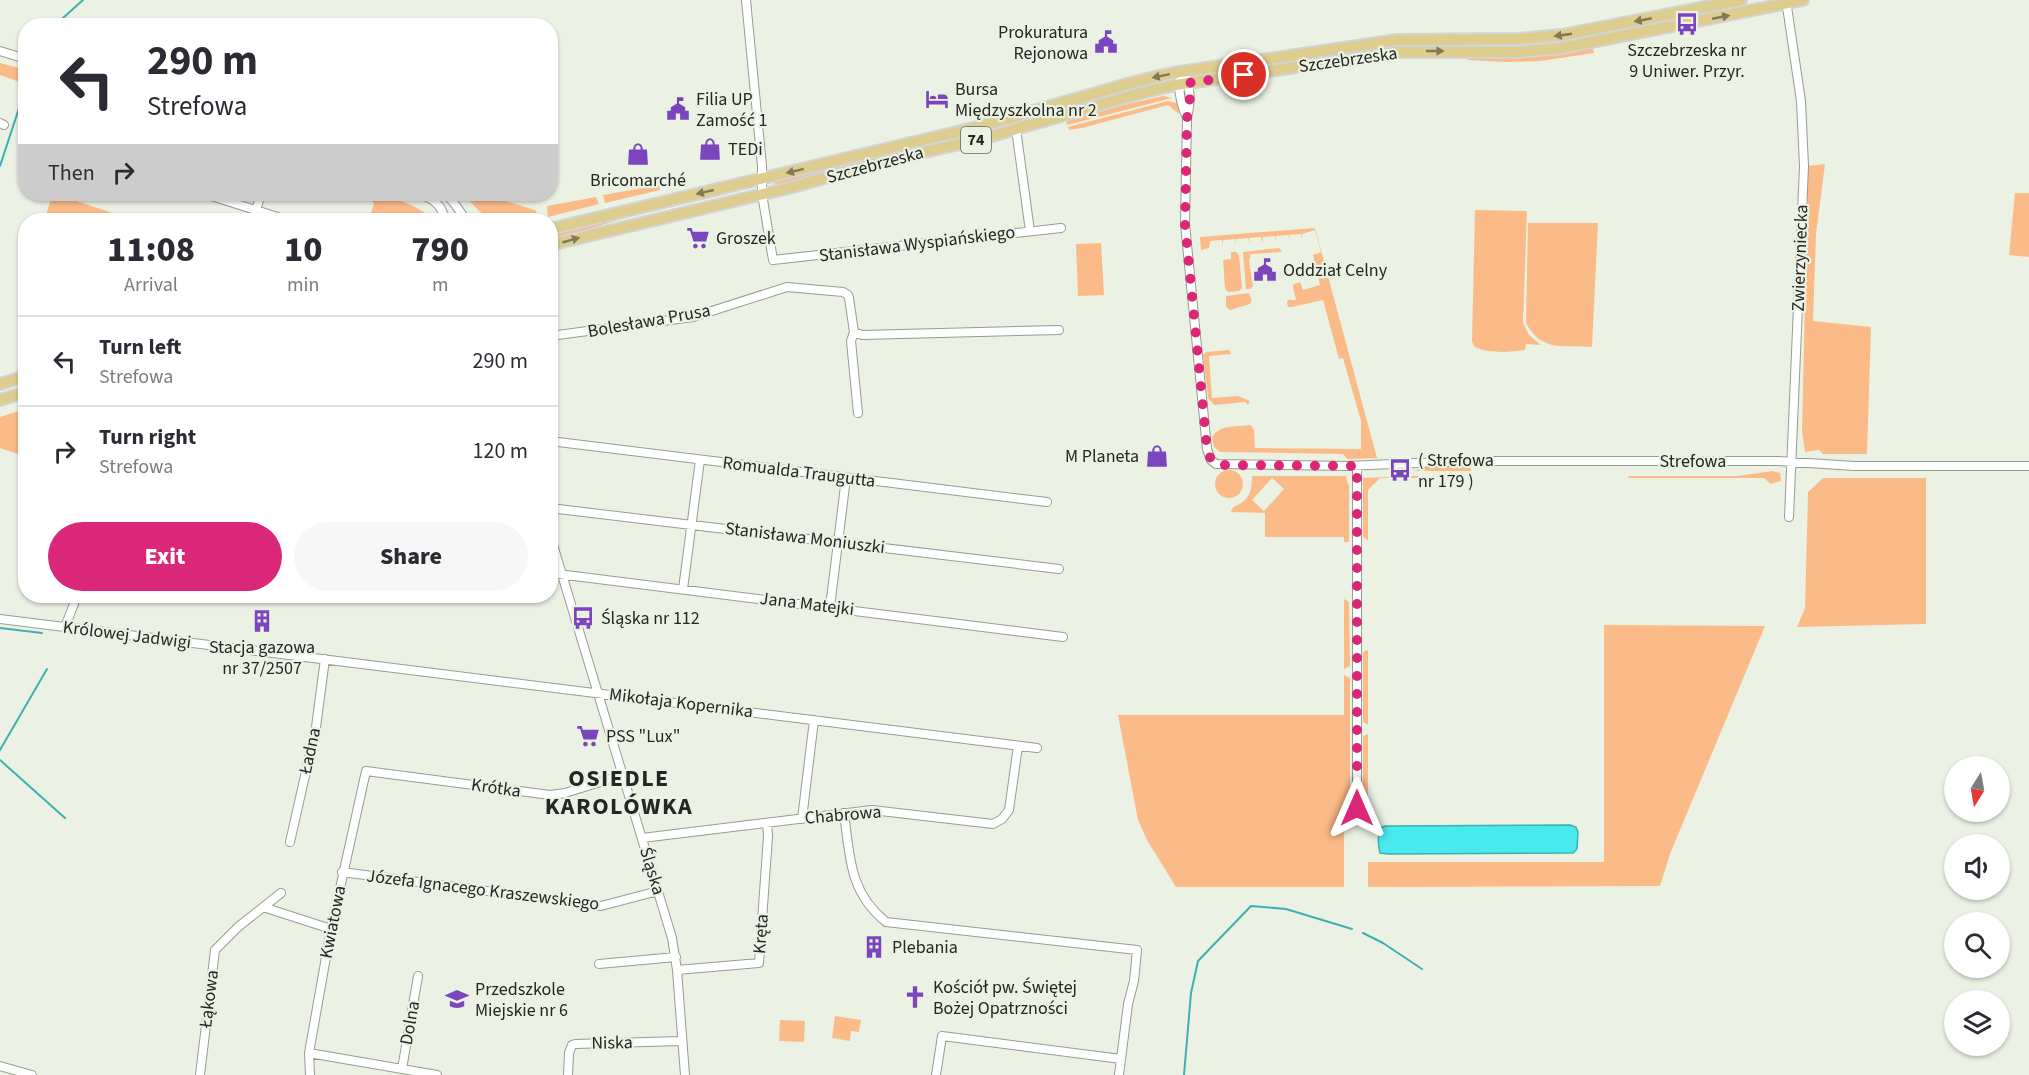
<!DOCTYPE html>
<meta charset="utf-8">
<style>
:root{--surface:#fff;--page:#f7f7f7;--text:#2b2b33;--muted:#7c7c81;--line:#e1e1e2;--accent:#db2777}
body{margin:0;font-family:"Source Sans 3",sans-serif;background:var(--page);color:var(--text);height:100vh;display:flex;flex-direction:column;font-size:22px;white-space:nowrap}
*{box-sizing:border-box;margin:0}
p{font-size:20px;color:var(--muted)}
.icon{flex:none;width:33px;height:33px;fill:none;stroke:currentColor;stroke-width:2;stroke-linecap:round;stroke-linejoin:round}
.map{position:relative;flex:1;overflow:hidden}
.details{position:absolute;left:18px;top:213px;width:540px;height:390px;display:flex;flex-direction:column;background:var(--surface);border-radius:24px;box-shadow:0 2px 4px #0004}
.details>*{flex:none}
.guide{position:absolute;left:18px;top:18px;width:540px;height:183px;border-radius:24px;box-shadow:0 2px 4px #0004;background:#fff;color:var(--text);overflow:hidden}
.needle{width:39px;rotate:191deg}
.fabs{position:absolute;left:1944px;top:756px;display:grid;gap:12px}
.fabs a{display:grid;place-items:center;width:66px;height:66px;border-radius:50%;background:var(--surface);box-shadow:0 2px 4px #0004;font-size:30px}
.pin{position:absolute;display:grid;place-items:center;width:51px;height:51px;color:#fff;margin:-26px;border:3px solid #fff;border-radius:50%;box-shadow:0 2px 6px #0007}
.me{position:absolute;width:66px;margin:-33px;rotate:0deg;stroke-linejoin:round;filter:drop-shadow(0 0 4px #0008)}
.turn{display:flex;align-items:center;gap:21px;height:126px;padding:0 30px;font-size:27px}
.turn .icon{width:78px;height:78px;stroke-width:2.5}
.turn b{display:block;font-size:42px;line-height:51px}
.then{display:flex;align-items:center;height:57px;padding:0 30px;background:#0003;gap:12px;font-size:22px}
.eta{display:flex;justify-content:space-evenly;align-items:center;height:102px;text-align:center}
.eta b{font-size:36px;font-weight:800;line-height:42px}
.button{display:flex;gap:12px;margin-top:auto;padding:12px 30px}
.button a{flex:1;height:69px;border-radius:36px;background:var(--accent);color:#fff;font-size:24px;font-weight:800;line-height:69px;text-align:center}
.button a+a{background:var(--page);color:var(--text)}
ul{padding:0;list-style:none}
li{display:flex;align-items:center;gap:18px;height:90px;padding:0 30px;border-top:2px solid var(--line)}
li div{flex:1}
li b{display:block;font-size:22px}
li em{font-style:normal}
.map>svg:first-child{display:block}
.green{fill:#fbbb88;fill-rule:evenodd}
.water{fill:#48eaee;stroke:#3eb0b1;stroke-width:1.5}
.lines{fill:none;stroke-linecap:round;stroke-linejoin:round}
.stream{stroke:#3eb0b1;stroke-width:2}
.minor-casing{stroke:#979d91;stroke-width:10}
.major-casing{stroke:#d3d4d3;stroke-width:14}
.minor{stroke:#fff;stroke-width:8}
.major{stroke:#ddcd8f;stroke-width:10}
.oneway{fill:#817a58}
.route{stroke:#db2777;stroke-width:10;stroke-dasharray:0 18}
.labels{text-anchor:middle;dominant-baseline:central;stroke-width:4.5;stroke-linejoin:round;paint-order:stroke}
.shield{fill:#ebf2e4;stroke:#60645c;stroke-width:1.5}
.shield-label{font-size:16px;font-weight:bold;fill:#252722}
.poi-label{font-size:18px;fill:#252722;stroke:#ebf2e4;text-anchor:start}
.street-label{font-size:18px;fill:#252722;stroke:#ebf2e4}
.district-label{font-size:24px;font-weight:bold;letter-spacing:1.5px;fill:#252722;stroke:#ebf2e4}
</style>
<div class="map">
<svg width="2029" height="1075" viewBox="0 0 2029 1075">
<rect width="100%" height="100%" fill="#ebf2e4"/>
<path class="green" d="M 1588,48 L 1593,49 L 1594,53 L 1540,61 L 1506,62 L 1468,60 L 1468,56 L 1563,53 Z
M 0,63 L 23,69 L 22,72 L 25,73 L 25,84 L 0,75 Z
M 1163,96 L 1172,98 L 1067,125 L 1066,121 L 1084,114 Z
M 1168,101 L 1177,103 L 1179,114 L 1168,105 L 1082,128 L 1069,130 L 1068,127 Z
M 876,156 L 876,159 L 784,185 L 772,183 L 772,181 Z
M 1825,164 L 1816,234 L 1813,321 L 1871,327 L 1867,454 L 1823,454 L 1819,450 L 1805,452 L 1802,432 L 1808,166 Z
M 659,185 L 660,190 L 605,203 L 603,195 Z
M 726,192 L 727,194 L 632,216 L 551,240 L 551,233 Z
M 2015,193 L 2029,193 L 2029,257 L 2009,255 Z
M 53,194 L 55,194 L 134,220 L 44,220 Z
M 361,194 C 384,193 409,202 429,215 L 430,220 L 369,220 L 374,203 Z
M 464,194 L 500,194 L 502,200 L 535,210 L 540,218 L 534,220 C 495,220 489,226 464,194 Z
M 596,197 L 599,204 L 548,217 L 547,206 Z
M 1475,210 L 1527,211 L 1523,323 L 1529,335 L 1541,345 L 1526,344 L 1525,350 C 1510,352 1489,354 1475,347 L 1472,342 Z
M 1528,223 L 1598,223 L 1592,347 C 1563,345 1541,352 1526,323 Z
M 1315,228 L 1377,458 L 1347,459 L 1343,454 L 1220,452 L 1214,447 L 1212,437 C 1220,424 1237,427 1251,425 L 1254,430 L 1255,448 L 1361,449 L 1361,421 L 1343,358 L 1339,359 L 1323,300 L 1292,307 L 1288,307 L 1287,303 L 1288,300 L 1296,300 L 1293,287 L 1294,284 L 1300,282 L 1303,290 L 1320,285 L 1313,255 L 1321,252 L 1315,230 L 1302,234 L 1302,240 L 1301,234 L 1289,235 L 1290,241 L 1288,235 L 1276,236 L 1276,241 L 1275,236 L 1263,237 L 1262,243 L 1261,237 L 1249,238 L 1250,244 L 1248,238 L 1236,239 L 1236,245 L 1235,239 L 1223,240 L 1223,246 L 1222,240 L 1210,241 L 1209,248 L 1201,250 L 1200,237 Z
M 1101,243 L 1104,295 L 1078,296 L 1076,244 Z
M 1279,248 L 1282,252 L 1251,254 L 1249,261 L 1253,286 L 1250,289 L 1246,289 L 1243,252 Z
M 1231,252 L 1236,252 L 1239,255 L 1242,288 L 1239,291 L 1228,292 L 1225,289 L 1223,260 L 1231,259 Z
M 1249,293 L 1252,301 L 1250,304 L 1230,310 L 1226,307 L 1226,296 Z
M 1228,350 L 1230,351 L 1231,354 L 1209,356 L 1212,398 L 1238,396 L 1250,401 L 1248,405 L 1245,402 L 1214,405 L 1208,398 L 1203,354 L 1207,352 Z
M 25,409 L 26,453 L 24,456 L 0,448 L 0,417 Z
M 1466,465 L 1470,467 L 1471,471 L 1414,471 L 1425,467 Z
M1215 484a14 14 0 1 1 28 0a14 14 0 1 1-28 0Z
M 1772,471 L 1780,473 L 1781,481 L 1771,484 L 1764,478 L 1628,478 L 1629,476 L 1738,476 Z
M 1252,476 L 1346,476 L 1348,484 L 1349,484 L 1349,542 L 1344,542 L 1344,537 L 1265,537 L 1265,513 L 1231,512 L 1233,507 C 1249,501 1252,492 1252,476 ZM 1272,478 L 1284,489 L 1264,511 L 1252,500 Z
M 1414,476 L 1427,476 L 1428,478 L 1380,478 L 1368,490 L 1368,540 L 1363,537 L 1363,478 Z
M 1823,478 L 1926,478 L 1926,624 L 1797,627 L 1805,608 L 1808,492 Z
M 1344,599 L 1349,602 L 1350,666 L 1344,669 Z
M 1604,625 L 1765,626 L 1670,854 L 1660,886 L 1368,887 L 1368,862 L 1604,862 Z
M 1368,650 L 1368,725 L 1363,722 L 1363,652 Z
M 1344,675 L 1350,678 L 1350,808 L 1344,809 L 1344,887 L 1176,887 L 1147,840 L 1138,820 L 1118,715 L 1344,715 Z
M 1368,734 L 1368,808 L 1363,808 L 1363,736 Z
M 835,1016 L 861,1020 L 859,1032 L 851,1031 L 850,1041 L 832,1038 Z
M 780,1020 L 805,1021 L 804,1042 L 779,1041 Z"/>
<path class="water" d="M 1570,825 L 1576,827 L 1578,832 L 1577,849 L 1573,853 L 1388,854 L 1380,853 C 1378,845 1377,834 1382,827 L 1386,826 Z"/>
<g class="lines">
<path class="stream" d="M 54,26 L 83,0
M 0,166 L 26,87
M 0,628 L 42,633
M 0,750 L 47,669
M 0,760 L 65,818
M 1363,933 L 1383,943 L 1422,969
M 1184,1075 L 1191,993 L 1198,961 L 1251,906 L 1286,909 L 1352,929"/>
<g class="minor-casing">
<path id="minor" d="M 746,0 L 762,166 L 762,194 L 773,260 L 1061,228
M 1786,0 L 1801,101 L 1804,166 L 1789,517
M 0,51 L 26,59
M 1183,71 C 1191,87 1191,101 1187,118 L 1185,224 L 1207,449 L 1211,460 L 1216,464 L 1346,466 L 1465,461 L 1777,461 L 1854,466 L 2029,466
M 1180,81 C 1178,93 1182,107 1187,118
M 0,123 L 4,125
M 26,125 L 23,133 L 26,134
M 1016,129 L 1030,231
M 205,194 L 287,220
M 419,194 C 434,199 442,205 445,220
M 446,194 L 454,203 L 466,220
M 256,210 L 261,194
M 854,332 L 862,335 L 1059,330
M 550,336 L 693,317 L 787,287 L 843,292 L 848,295 L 849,298 L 854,332 L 851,341 L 858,413
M 550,441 L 1047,502
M 1357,466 L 1357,808
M 550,508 L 1059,569
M 550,535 L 672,938 L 677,970 L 685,1075
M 550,573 L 1063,637
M 683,589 L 700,460
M 830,607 L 846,478
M 0,619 L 1037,748
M 65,627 L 77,596
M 844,813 C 850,857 849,892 886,922 L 1137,950 L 1134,981 L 1128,1004 L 1119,1075
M 802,819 L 814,720
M 642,838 L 872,810 L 993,824 L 1002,819 L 1009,810 L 1018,746
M 290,842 L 316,727 L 325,659
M 342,872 L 601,906 L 658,891
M 263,907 L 331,929
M 599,964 L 676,957
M 677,970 L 759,963 L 768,836 L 767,823
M 309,1053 L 437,1075
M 0,1066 L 32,1075
M 402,1069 L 418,976
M 200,1075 L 215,950 L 238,927 L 281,893
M 310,1075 L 309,1053 L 331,929 L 366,771 L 550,795 L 565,793 L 623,775
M 568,1075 L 569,1053 L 572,1045 L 575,1044 L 682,1041
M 936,1075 L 942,1036 L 1121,1059"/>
</g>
<g class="major-casing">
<path id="major" d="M 550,229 L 978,127 L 1138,81 L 1173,73 L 1397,40 L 1518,39 L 1562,35 L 1741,0
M 550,245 L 793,187 L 877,163 L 985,138 L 1141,93 L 1175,85 L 1397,52 L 1518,52 L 1562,48 L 1803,0
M 0,384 L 26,376
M 0,400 L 26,392"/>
</g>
<use href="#minor" class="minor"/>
<use href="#major" class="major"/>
</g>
<defs><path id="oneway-solid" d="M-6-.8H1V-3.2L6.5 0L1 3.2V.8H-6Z" transform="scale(1.5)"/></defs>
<g class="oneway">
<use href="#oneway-solid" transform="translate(1721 17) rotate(-11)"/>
<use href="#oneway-solid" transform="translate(1643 20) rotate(169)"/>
<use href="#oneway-solid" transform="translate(1563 35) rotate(172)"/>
<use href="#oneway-solid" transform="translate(1435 51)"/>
<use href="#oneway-solid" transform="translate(1161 76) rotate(168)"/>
<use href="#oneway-solid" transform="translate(795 171) rotate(166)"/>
<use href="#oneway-solid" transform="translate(705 192) rotate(167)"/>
<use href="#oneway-solid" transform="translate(571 240) rotate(-16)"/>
</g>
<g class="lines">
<path class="route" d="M 1244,75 L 1189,83 L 1190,105 L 1187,118 L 1185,224 L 1207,449 L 1211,460 L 1220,465 L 1357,466 L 1357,808"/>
</g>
<defs>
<g id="bus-bare" transform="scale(1.8)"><path d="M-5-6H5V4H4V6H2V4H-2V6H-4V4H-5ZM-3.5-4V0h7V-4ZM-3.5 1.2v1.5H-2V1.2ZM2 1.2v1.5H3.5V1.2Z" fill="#7b46bd" stroke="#ebf2e4" stroke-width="2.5" paint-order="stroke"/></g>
<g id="civic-bare" transform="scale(1.8)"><path d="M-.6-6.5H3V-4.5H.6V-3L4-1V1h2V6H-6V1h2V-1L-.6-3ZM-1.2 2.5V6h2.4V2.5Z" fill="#7b46bd" stroke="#ebf2e4" stroke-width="2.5" paint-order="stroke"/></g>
<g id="hotel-bare" transform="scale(1.8)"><path d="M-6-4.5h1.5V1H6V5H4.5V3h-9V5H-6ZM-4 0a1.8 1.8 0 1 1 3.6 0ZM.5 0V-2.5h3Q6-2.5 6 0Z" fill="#7b46bd" stroke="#ebf2e4" stroke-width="2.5" paint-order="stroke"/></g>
<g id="shop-bare" transform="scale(1.8)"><path d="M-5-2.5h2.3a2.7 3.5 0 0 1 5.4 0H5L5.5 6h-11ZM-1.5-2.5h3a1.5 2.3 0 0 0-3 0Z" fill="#7b46bd" stroke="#ebf2e4" stroke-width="2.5" paint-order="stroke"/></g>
<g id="supermarket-bare" transform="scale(1.8)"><path d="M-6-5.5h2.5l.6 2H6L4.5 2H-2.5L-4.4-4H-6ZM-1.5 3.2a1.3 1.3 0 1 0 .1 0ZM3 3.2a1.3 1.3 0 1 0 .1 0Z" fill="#7b46bd" stroke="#ebf2e4" stroke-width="2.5" paint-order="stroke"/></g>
<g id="building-bare" transform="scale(1.8)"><path d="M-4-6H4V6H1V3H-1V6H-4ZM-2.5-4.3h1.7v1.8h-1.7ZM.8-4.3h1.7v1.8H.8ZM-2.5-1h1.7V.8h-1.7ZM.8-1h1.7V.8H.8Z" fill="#7b46bd" stroke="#ebf2e4" stroke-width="2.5" paint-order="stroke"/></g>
<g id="church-bare" transform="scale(1.8)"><path d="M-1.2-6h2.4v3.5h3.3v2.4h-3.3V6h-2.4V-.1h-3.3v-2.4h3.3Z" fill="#7b46bd" stroke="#ebf2e4" stroke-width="2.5" paint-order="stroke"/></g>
<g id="school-bare" transform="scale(1.8)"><path d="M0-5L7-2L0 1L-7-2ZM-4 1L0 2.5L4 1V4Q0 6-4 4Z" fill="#7b46bd" stroke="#ebf2e4" stroke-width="2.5" paint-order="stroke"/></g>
</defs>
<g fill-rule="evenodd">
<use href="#bus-bare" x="1687" y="24"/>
<use href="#civic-bare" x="1106" y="42"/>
<use href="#hotel-bare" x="937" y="99"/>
<use href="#civic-bare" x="678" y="109"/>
<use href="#shop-bare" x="710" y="149"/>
<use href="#shop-bare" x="638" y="154"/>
<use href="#supermarket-bare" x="698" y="238"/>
<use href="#civic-bare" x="1265" y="270"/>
<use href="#shop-bare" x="1157" y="456"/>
<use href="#bus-bare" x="1400" y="470"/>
<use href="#bus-bare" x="583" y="618"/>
<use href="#building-bare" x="262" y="621"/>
<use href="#supermarket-bare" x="588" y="736"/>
<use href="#building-bare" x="874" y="947"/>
<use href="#church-bare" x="915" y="997"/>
<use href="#school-bare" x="457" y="999"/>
</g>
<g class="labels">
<rect class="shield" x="961" y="127" width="30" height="26" rx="4.5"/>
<g class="shield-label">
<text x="976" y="140">74</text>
</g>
<g class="poi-label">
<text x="1088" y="32" text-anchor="end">Prokuratura<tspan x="1088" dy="21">Rejonowa</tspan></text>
<text x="1687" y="50" text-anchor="middle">Szczebrzeska nr<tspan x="1687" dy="21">9 Uniwer. Przyr.</tspan></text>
<text x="955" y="89">Bursa<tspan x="955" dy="21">Międzyszkolna nr 2</tspan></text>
<text x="696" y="99">Filia UP<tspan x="696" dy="21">Zamość 1</tspan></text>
<text x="728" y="149">TEDi</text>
<text x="638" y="180" text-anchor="middle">Bricomarché</text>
<text x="716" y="238">Groszek</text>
<text x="1283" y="270">Oddział Celny</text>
<text x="1139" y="456" text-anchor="end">M Planeta</text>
<text x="1418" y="460">( Strefowa<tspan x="1418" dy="21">nr 179 )</tspan></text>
<text x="601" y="618">Śląska nr 112</text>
<text x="262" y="647" text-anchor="middle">Stacja gazowa<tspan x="262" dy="21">nr 37/2507</tspan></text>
<text x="606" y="736">PSS "Lux"</text>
<text x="892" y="947">Plebania</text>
<text x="933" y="987">Kościół pw. Świętej<tspan x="933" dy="21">Bożej Opatrzności</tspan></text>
<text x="475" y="989">Przedszkole<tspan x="475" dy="21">Miejskie nr 6</tspan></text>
</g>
<g class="street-label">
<text transform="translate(1348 60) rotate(-8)">Szczebrzeska</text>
<text transform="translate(875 165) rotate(-15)">Szczebrzeska</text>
<text transform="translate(917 244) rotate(-7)">Stanisława Wyspiańskiego</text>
<text transform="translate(1800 258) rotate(-88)">Zwierzyniecka</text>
<text transform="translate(649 321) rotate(-10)">Bolesława Prusa</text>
<text x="1693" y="461">Strefowa</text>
<text transform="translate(799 472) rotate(7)">Romualda Traugutta</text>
<text transform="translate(805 538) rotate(7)">Stanisława Moniuszki</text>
<text transform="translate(807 604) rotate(7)">Jana Matejki</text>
<text transform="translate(127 635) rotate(7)">Królowej Jadwigi</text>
<text transform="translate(681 703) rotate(7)">Mikołaja Kopernika</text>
<text transform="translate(310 751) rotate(-78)">Ładna</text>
<text transform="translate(496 788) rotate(8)">Krótka</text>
<text transform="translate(843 815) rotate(-5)">Chabrowa</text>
<text transform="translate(652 871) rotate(73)">Śląska</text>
<text transform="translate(483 890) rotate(7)">Józefa Ignacego Kraszewskiego</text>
<text transform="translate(333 922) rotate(-79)">Kwiatowa</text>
<text transform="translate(761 934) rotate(-86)">Kręta</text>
<text transform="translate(209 999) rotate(-83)">Łąkowa</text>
<text transform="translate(410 1023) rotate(-80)">Dolna</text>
<text transform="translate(612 1043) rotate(-1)">Niska</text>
</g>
<g class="district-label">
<text x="619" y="778">OSIEDLE<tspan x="619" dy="28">KAROLÓWKA</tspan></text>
</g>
</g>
</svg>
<div class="fabs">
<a><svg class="needle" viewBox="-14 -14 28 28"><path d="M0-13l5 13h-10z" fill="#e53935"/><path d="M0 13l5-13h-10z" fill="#7c7c81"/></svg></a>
<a><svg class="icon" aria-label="sound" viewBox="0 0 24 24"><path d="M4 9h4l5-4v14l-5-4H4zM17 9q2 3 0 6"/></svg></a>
<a><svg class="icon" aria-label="search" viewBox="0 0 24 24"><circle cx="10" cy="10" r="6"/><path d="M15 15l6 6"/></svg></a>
<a><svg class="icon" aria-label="layers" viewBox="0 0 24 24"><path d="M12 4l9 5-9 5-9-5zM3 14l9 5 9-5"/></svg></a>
</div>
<div class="pin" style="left:1244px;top:75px;background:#d93025"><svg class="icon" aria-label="arrive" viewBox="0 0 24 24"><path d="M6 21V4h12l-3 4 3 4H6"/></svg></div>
<svg class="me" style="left:1357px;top:808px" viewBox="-20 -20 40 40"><path d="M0-17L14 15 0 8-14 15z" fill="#db2777" stroke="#fff" stroke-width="4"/></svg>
<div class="guide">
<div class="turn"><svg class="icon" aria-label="left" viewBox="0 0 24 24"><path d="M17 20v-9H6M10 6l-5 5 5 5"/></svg><div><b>290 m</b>Strefowa</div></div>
<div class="then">Then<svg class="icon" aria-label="right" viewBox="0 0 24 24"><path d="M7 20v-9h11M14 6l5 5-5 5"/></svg></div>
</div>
<section class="details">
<div class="eta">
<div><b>11:08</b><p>Arrival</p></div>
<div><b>10</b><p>min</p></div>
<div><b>790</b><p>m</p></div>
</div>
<ul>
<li><svg class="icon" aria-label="left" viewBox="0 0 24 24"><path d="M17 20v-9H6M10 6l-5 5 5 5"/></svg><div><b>Turn left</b><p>Strefowa</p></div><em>290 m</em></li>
<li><svg class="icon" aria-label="right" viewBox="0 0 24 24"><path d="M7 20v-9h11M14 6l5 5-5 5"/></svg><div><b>Turn right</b><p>Strefowa</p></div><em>120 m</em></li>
</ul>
<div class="button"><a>Exit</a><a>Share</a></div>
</section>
</div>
